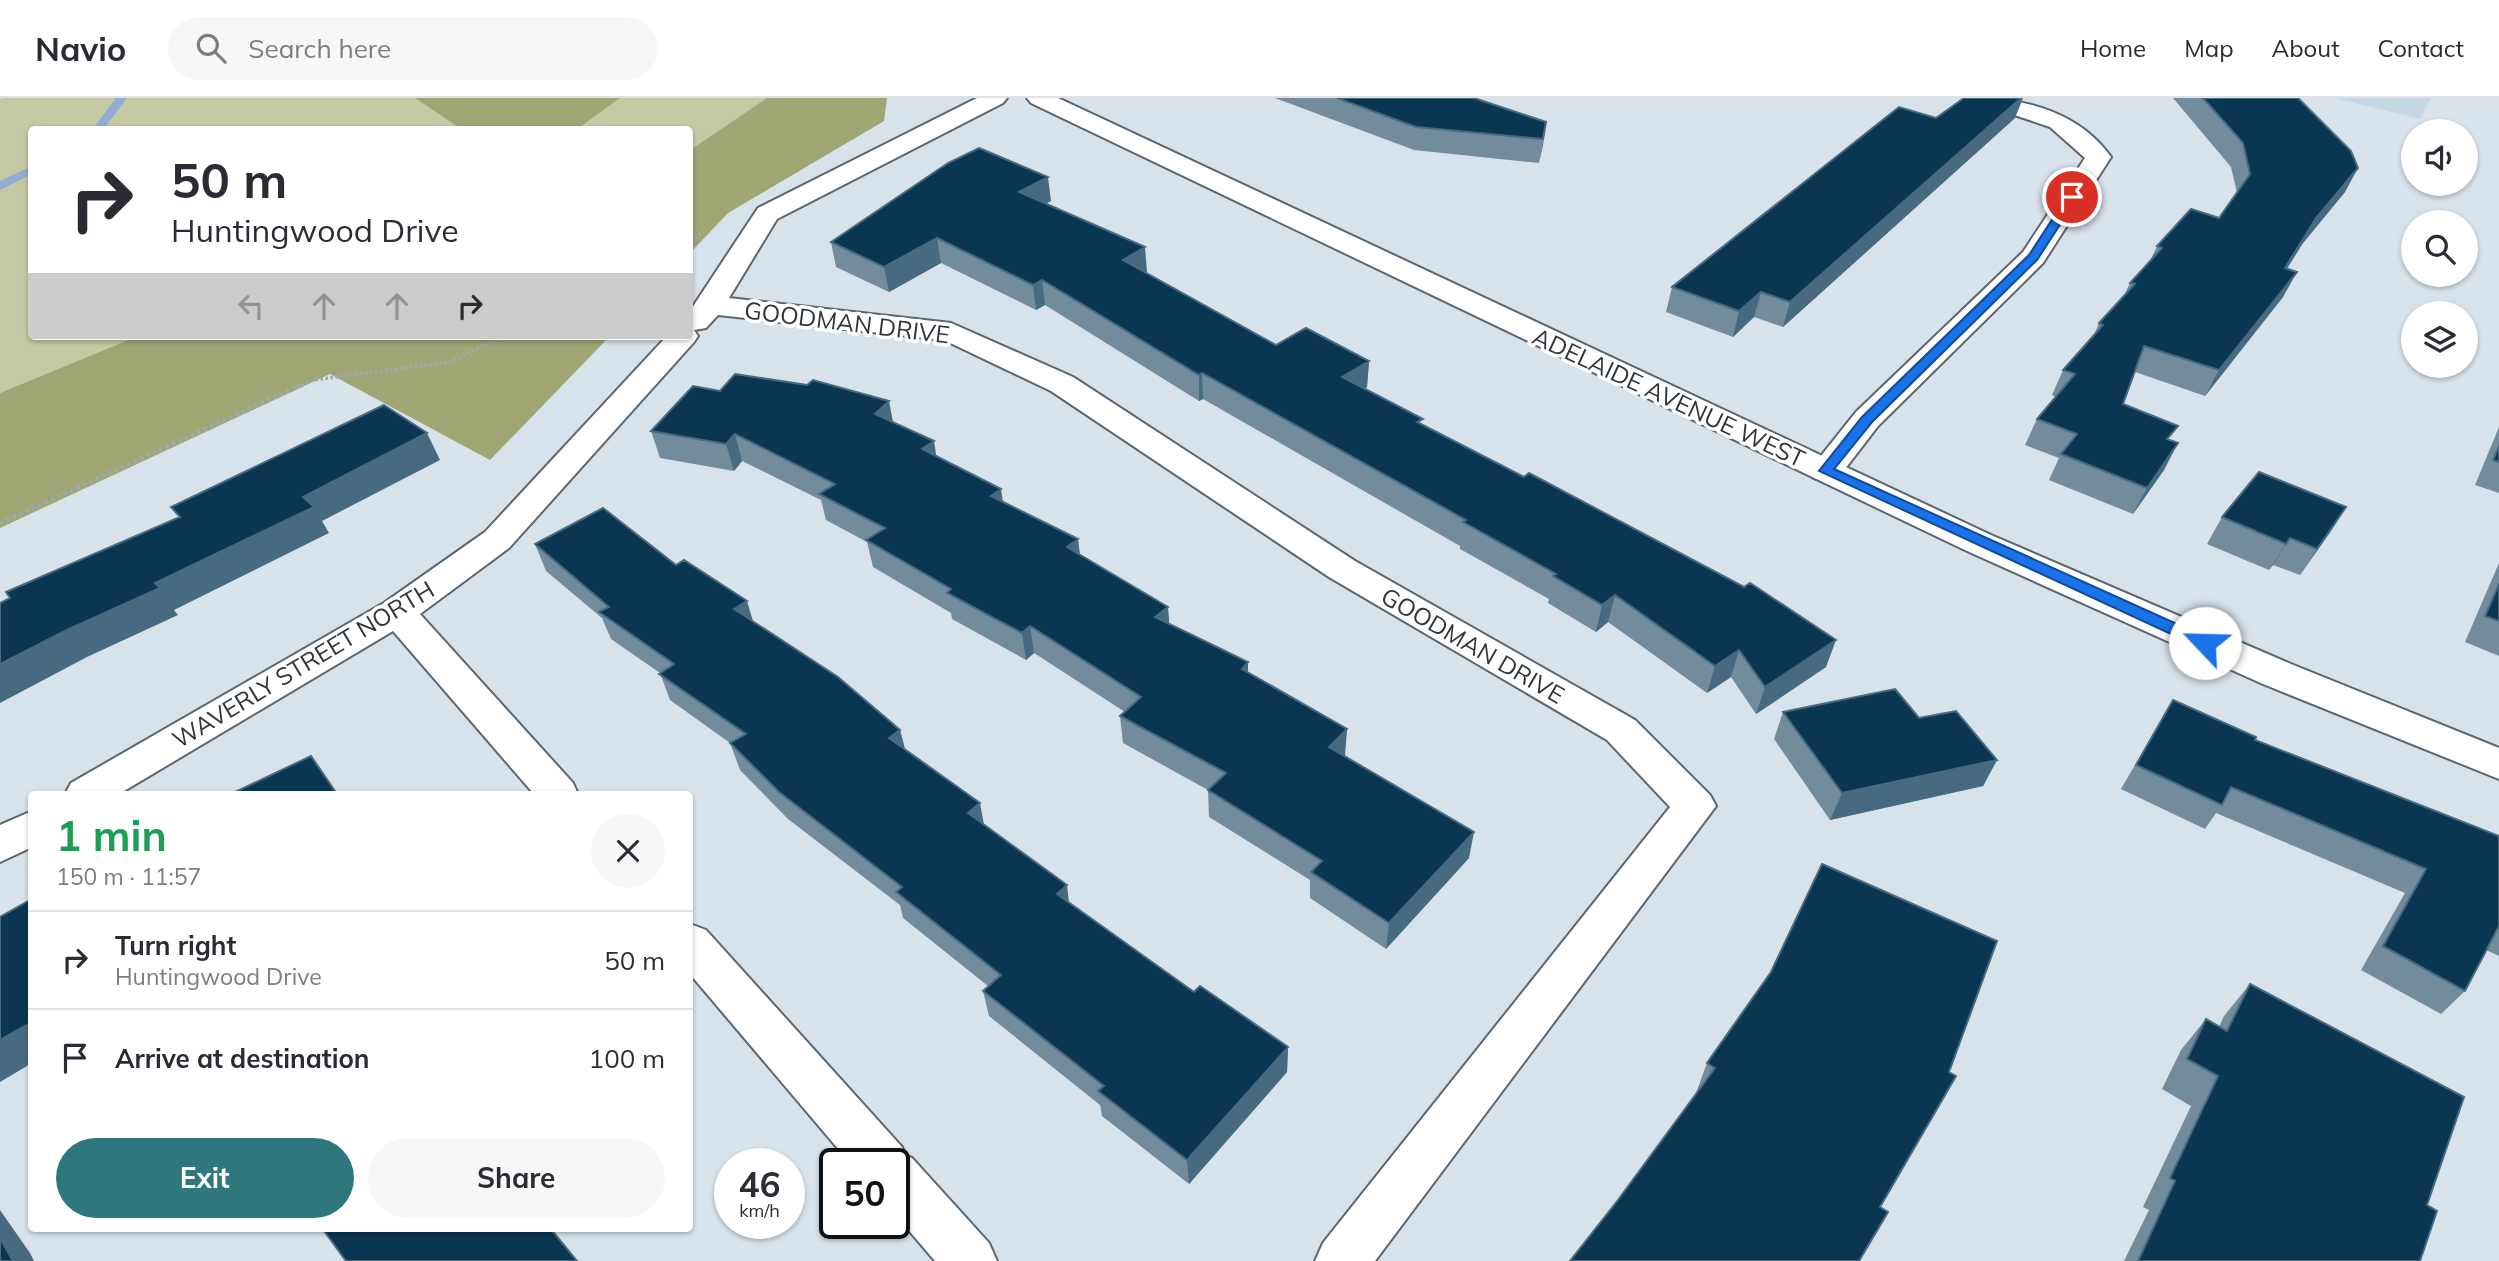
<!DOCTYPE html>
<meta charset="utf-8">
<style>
:root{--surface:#fff;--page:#f7f7f7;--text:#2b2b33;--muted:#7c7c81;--line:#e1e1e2;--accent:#2e777d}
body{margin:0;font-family:Mulish,sans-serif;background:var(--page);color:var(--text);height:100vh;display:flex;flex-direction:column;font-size:26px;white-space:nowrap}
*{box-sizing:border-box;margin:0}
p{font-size:23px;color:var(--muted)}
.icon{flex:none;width:38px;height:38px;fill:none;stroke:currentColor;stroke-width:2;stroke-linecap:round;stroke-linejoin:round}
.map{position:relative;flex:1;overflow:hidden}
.sheet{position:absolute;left:28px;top:693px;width:665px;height:441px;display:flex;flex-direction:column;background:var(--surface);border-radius:7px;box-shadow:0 2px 5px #0004}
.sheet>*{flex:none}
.top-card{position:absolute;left:28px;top:28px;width:665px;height:214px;border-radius:7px;box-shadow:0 2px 5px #0004;background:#fff;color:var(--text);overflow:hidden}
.fabs{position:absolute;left:2401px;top:21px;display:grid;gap:14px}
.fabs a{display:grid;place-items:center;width:77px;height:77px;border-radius:50%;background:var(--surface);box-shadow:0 2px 5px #0004;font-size:35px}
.speed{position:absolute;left:714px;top:1050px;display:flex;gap:14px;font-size:35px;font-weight:700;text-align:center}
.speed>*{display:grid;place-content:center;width:91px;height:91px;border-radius:50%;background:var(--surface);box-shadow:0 2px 5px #0004;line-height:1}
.speed small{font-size:18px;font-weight:400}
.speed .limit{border:4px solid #111;border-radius:10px;background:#fff;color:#111}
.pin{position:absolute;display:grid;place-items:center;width:60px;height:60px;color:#fff;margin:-30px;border:4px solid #fff;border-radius:50%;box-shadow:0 2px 7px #0007}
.me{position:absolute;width:77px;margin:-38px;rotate:294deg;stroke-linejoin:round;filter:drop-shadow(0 0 5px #0008)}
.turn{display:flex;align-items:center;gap:24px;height:147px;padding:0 28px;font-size:32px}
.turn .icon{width:91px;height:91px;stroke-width:2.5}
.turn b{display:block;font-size:49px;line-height:60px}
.lanes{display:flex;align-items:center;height:66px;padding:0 28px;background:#0003;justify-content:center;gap:35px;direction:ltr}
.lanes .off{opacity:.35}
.round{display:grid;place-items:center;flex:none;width:74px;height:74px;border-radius:37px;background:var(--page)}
.headline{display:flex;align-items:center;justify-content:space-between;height:119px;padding:0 28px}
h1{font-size:42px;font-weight:700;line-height:52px;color:#1e9e55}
.primary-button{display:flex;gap:14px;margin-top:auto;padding:14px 28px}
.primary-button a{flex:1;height:80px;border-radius:42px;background:var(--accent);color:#fff;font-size:28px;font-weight:700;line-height:80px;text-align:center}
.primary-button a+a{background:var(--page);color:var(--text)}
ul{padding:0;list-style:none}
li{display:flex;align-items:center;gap:21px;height:98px;padding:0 28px;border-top:2px solid var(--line)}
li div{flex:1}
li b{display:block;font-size:26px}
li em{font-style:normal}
header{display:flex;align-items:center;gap:42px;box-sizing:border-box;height:98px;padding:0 35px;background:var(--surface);border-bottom:2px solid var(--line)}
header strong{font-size:33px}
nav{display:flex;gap:38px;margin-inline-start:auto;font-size:24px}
.search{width:490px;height:63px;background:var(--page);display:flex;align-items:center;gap:18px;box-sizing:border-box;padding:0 24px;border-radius:38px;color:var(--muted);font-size:26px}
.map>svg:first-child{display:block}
.built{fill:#c6d7e4}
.green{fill:#c4c8a3}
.forest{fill:#a0a574}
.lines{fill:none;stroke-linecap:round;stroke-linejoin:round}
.stream{fill:#93acd6;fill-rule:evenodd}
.minor-casing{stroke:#5d666e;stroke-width:4}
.secondary-casing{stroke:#5d666e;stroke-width:4}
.path-far1{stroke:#a0a8af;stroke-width:3.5;stroke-dasharray:2.5 2.5;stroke-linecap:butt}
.path{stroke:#a0a8af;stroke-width:4.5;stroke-dasharray:3.5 3.5;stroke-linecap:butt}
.minor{fill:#fff;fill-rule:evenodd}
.secondary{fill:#fff;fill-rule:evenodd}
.wall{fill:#728c9e}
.shaded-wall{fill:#486a80}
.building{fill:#0b3652;stroke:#486a80;stroke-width:2}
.route{fill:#1a73e8;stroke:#114b97;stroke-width:2}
.labels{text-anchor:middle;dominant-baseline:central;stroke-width:7;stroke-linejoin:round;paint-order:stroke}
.street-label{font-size:24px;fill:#323639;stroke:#fff}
</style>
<header>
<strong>Navio</strong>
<div class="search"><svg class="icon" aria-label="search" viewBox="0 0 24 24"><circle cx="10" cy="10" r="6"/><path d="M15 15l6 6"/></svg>Search here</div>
<nav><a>Home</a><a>Map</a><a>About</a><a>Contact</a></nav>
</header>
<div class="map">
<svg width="2499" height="1163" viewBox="0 0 2499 1163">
<rect width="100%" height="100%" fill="#d8e2eb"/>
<path class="built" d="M 2335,0 L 2431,0 L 2420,21 Z"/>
<path class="green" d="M 4,0 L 415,0 L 461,31 L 467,31 L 32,32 L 32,238 L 138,238 L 0,295 L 0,1 Z
M 620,0 L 767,0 L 690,52 L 690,32 L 578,32 Z"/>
<path class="forest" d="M 415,0 L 620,0 L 578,31 L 467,32 L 461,31 Z
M 767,0 L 887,0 L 884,23 L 728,115 L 690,155 L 690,52 Z
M 138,238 L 610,238 L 490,362 L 330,276 L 0,430 L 0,295 Z"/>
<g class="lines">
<path class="stream" d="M 116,0 L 127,0 L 103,32 L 92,32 Z
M 32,68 L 32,76 L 0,92 L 0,83 Z"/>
<g class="minor-casing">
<path id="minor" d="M 977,0 L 1007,0 L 1003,5 L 777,121 L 729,200 L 951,225 L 1073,279 L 1355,463 L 1635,622 L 1710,697 L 1716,708 L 1375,1163 L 1315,1163 L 1323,1145 L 1670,709 L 1607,642 L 1329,479 L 1051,293 L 944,242 L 718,217 L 706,230 L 694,232 L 698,238 L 694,244 L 509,450 L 420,516 L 573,685 L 578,696 L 534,696 L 393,533 L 119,696 L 65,696 L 71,685 L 384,505 L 485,434 L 667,238 L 690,238 L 690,213 L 758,110 Z
M 1975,0 C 2026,0 2080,15 2111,59 L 2043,165 L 1878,328 L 1838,380 L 1826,383 L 1814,380 L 1809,373 L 1856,314 L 2023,154 L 2085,60 L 2050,29 L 1979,5 Z
M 32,713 L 32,749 L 0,764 L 0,727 Z
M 690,826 L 706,832 L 902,1049 L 906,1058 L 912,1060 L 989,1145 L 997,1163 L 935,1163 L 894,1115 L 894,1066 L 851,1066 L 690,876 Z"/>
</g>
<g class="secondary-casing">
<path id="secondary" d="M 1027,0 L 1058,0 L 1991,437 L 2291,566 L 2499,650 L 2499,681 L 2263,586 L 1967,453 L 1031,5 Z"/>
</g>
<path class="path-far1" d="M 690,142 L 704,134
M 297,289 L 313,282 L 450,264 L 502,238"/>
<path class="path" d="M 0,425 L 301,287"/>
<use href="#minor" class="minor"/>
<use href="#secondary" class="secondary"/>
</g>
<path class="wall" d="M 1275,0 L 1474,0 L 1546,24 L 1539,65 L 1414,52 Z
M 2173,0 L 2298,0 L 2345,94 L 2303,145 L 2287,171 L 2283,199 L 2205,298 L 2135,274 L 2123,306 L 2170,342 L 2164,372 L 2133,416 L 2049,382 L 2059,360 L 2025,347 L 2037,321 L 2056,299 L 2052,297 L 2063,272 L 2094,237 L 2099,225 L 2123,200 L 2130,185 L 2150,163 L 2157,148 L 2219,120 L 2237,95 L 2231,69 Z
M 1936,20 L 2015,20 L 1783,229 L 1754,219 L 1733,239 L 1666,214 L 1672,189 Z
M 1051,103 L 1046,105 L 1147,174 L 1146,174 L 1276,247 L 1369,263 L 1367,289 L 1364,291 L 1422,327 L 1826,569 L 1756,616 L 1731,579 L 1707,595 L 1608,524 L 1596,534 L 1548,505 L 1549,501 L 1460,451 L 1460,448 L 1203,301 L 1199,303 L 1045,207 L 1036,212 L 941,165 L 889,194 L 836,169 L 831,144 Z
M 720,293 L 893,324 L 936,358 L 1003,404 L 1078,441 L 1080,457 L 1168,509 L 1169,526 L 1248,574 L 1347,631 L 1344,658 L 1469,760 L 1386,851 L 1310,800 L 1310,782 L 1209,719 L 1208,692 L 1123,645 L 1120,618 L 1125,614 L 1034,555 L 1026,562 L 952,521 L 951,515 L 873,469 L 867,444 L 826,422 L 821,402 L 742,363 L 734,373 L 660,360 L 651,333 Z
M 2499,329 L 2499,395 L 2475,387 Z
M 2346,409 L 2300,477 L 2273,467 L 2269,472 L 2207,446 L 2222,419 Z
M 535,446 L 676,467 L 900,632 L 905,651 L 984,727 L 1069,804 L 1194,894 L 1288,949 L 1287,974 L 1189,1086 L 1102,1018 L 1100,1007 L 989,918 L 983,893 L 988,888 L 903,820 L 900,807 L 788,721 L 740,672 L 730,645 L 670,602 L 660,575 L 611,541 L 602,520 L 546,473 Z
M 2499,465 L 2499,558 L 2465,544 Z
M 2173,602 L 2255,642 L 2499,738 L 2499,858 L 2486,852 L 2465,893 L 2441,916 L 2361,872 L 2405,795 L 2216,715 L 2205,731 L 2121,691 Z
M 1783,614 L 1919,620 L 1997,662 L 1983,688 L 1830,722 L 1774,641 Z
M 1771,874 L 1880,1109 L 1618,1102 L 1695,998 L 1707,965 Z
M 2250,886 L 2427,1107 L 2420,1163 L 2124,1163 L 2149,1112 L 2143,1109 L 2191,1008 L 2162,991 L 2181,952 L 2206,921 L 2219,929 L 2224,918 Z"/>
<path class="shaded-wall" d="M 2021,0 L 2023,0 L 2015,20 L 1783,229 L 1790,204 Z
M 1546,24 L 1543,47 L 1539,65 L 1543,41 Z
M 2358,70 L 2345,94 L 2303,145 L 2271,195 L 2285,170 L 2316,120 Z
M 1048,79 L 1051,103 L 1022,118 L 1019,94 Z
M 937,140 L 941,165 L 889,194 L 884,169 Z
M 1145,149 L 1147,174 L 1125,187 L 1123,162 Z
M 2297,174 L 2283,199 L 2205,298 L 2219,272 Z
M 1042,182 L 1045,207 L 1036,212 L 1033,187 Z
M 1761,194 L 1754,219 L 1733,239 L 1739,213 Z
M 1369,263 L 1367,289 L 1340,305 L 1342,279 Z
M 1202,275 L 1203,301 L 1199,303 L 1199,277 Z
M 889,303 L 894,329 L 875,316 Z
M 427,335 L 440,362 L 322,423 L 329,435 L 174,512 L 178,517 L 87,559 L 0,605 L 0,566 L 155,485 L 303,399 Z
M 735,336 L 742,363 L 734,373 L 726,346 Z
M 934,343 L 938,369 L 922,351 Z
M 2178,345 L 2164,372 L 2133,416 L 2147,390 Z
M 1001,391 L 1005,417 L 991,398 Z
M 2346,409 L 2329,436 L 2300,477 L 2317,451 Z
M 2290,440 L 2273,467 L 2269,472 L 2286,446 Z
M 1078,441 L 1081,468 L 1067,449 Z
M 1615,497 L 1608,524 L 1596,534 L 1602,507 Z
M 747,503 L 755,530 L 734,511 Z
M 1168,509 L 1170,536 L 1155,519 Z
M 1030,528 L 1034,555 L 1026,562 L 1022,535 Z
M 1836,542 L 1826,569 L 1756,616 L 1765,589 Z
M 1739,552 L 1731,579 L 1707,595 L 1715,568 Z
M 1248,564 L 1248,591 L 1242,571 Z
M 1347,631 L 1345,658 L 1327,676 L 1329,649 Z
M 900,632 L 907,659 L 889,640 Z
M 1997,662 L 1983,688 L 1830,722 L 1842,695 Z
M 980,705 L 985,732 L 968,715 Z
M 1474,734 L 1469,760 L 1386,851 L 1389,825 Z
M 1067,787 L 1070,814 L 1057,796 Z
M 32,924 L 32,965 L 0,984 L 0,942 Z
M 1288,949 L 1287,974 L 1189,1086 L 1187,1062 Z
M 0,1112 L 30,1155 L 34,1163 L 13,1163 L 0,1140 Z"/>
<path class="building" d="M 1337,0 L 1474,0 L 1546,24 L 1543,41 L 1416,29 Z
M 1964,0 L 2021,0 L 1790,204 L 1761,194 L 1739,213 L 1672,189 L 1899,9 L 1936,20 Z
M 2203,0 L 2298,0 L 2351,53 L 2358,70 L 2316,120 L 2285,170 L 2297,174 L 2219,272 L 2144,248 L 2123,306 L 2178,328 L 2167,341 L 2178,345 L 2147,390 L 2061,356 L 2077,336 L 2037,321 L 2075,276 L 2063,272 L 2103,227 L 2099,225 L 2135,186 L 2130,185 L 2162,150 L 2157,148 L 2191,111 L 2219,120 L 2250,76 L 2243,45 Z
M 979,50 L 1048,79 L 1019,94 L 1145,149 L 1123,162 L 1276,247 L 1306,230 L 1369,263 L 1342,279 L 1423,321 L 1417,324 L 1524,379 L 1529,375 L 1744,489 L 1750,485 L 1836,542 L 1765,589 L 1739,552 L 1715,568 L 1615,497 L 1602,507 L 1553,478 L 1556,476 L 1463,424 L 1466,422 L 1202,275 L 1199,277 L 1042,182 L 1033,187 L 937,140 L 884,169 L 831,144 L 948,65 Z
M 735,276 L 807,287 L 813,282 L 889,303 L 875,316 L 934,343 L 922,351 L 1001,391 L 991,398 L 1078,441 L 1067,449 L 1168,509 L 1155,519 L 1248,564 L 1242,571 L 1347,631 L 1329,649 L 1474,734 L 1389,825 L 1311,774 L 1322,763 L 1208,692 L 1226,675 L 1120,618 L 1141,599 L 1030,528 L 1022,535 L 947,495 L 951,491 L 866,442 L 885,430 L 819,396 L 835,386 L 735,336 L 726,346 L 651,333 L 693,288 L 720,293 Z
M 384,307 L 427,335 L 303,399 L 314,409 L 155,485 L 160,490 L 67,532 L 0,566 L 0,505 L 10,500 L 6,494 L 180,419 L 171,409 Z
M 2499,348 L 2499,364 L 2493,362 Z
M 2259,374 L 2346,409 L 2317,451 L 2290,440 L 2286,446 L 2222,419 Z
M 603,410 L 676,467 L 684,462 L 747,503 L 734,511 L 838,579 L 900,632 L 889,640 L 980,705 L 968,715 L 1067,787 L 1057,796 L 1194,894 L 1200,888 L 1288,949 L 1187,1062 L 1098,993 L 1104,988 L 983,893 L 1001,877 L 896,794 L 902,789 L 779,694 L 730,645 L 746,636 L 659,576 L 674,566 L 599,514 L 609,509 L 535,446 Z
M 2499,486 L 2499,523 L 2485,518 Z
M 1895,591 L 1919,620 L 1956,613 L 1997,662 L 1842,695 L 1783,614 Z
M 2173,602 L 2256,639 L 2255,642 L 2499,738 L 2499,828 L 2465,893 L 2383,848 L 2426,771 L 2231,689 L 2222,707 L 2136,667 Z
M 311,658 L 337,696 L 231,696 Z
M 1822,766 L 1997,843 L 1949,974 L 1956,978 L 1880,1109 L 1888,1114 L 1859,1163 L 1570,1163 L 1618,1102 L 1715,970 L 1707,965 L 1771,874 Z
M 32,801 L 32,924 L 0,942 L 0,819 Z
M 2250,886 L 2464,999 L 2427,1107 L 2437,1113 L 2420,1163 L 2138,1163 L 2175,1083 L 2170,1080 L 2218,978 L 2187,961 L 2206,921 L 2227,933 Z
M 322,1130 L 550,1130 L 577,1163 L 346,1163 Z
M 0,1140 L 13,1163 L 0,1163 Z"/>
<path class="route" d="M 2072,96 L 2078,99 L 2037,162 L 1872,324 L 1834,371 L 2210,541 L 2210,549 L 2199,549 L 1819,373 L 1862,319 L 2029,157 L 2068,97 Z"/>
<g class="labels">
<g class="street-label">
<text transform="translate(847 224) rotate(7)">GOODMAN DRIVE</text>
<text transform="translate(1669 299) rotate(25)">ADELAIDE AVENUE WEST</text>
<text transform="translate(1473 547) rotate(30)">GOODMAN DRIVE</text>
<text transform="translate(303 566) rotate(-31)">WAVERLY STREET NORTH</text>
</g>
</g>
</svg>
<div class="fabs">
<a><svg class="icon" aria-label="sound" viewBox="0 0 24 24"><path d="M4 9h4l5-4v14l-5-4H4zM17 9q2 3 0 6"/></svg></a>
<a><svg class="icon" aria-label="search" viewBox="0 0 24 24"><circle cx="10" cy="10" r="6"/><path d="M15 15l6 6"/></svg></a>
<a><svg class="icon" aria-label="layers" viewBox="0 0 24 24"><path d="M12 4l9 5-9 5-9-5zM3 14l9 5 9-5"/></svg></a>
</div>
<div class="speed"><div>46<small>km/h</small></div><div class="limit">50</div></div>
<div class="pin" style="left:2072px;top:99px;background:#d93025"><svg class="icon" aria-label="arrive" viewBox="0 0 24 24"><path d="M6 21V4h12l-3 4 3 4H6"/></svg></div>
<svg class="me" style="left:2205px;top:545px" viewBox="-20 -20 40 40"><circle r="19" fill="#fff"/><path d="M0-13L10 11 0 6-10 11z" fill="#1a73e8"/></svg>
<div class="top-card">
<div class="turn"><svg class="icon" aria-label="right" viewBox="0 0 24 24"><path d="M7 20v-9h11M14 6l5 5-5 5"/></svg><div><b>50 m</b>Huntingwood Drive</div></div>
<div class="lanes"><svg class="icon off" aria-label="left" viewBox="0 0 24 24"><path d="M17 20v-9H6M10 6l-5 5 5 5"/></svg><svg class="icon off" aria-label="ahead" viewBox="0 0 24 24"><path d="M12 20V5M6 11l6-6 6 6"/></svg><svg class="icon off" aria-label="ahead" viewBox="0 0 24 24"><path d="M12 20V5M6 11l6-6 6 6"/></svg><svg class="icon" aria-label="right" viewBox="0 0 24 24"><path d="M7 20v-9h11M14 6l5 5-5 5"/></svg></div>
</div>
<section class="sheet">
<div class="headline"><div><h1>1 min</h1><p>150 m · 11:57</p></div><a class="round"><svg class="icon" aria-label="close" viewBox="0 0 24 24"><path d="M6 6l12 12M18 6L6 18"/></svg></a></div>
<ul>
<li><svg class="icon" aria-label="right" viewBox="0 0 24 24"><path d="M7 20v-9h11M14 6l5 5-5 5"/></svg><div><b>Turn right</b><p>Huntingwood Drive</p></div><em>50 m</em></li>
<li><svg class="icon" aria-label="arrive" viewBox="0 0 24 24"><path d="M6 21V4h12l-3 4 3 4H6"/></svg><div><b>Arrive at destination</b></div><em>100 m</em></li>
</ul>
<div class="primary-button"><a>Exit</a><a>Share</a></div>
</section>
</div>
